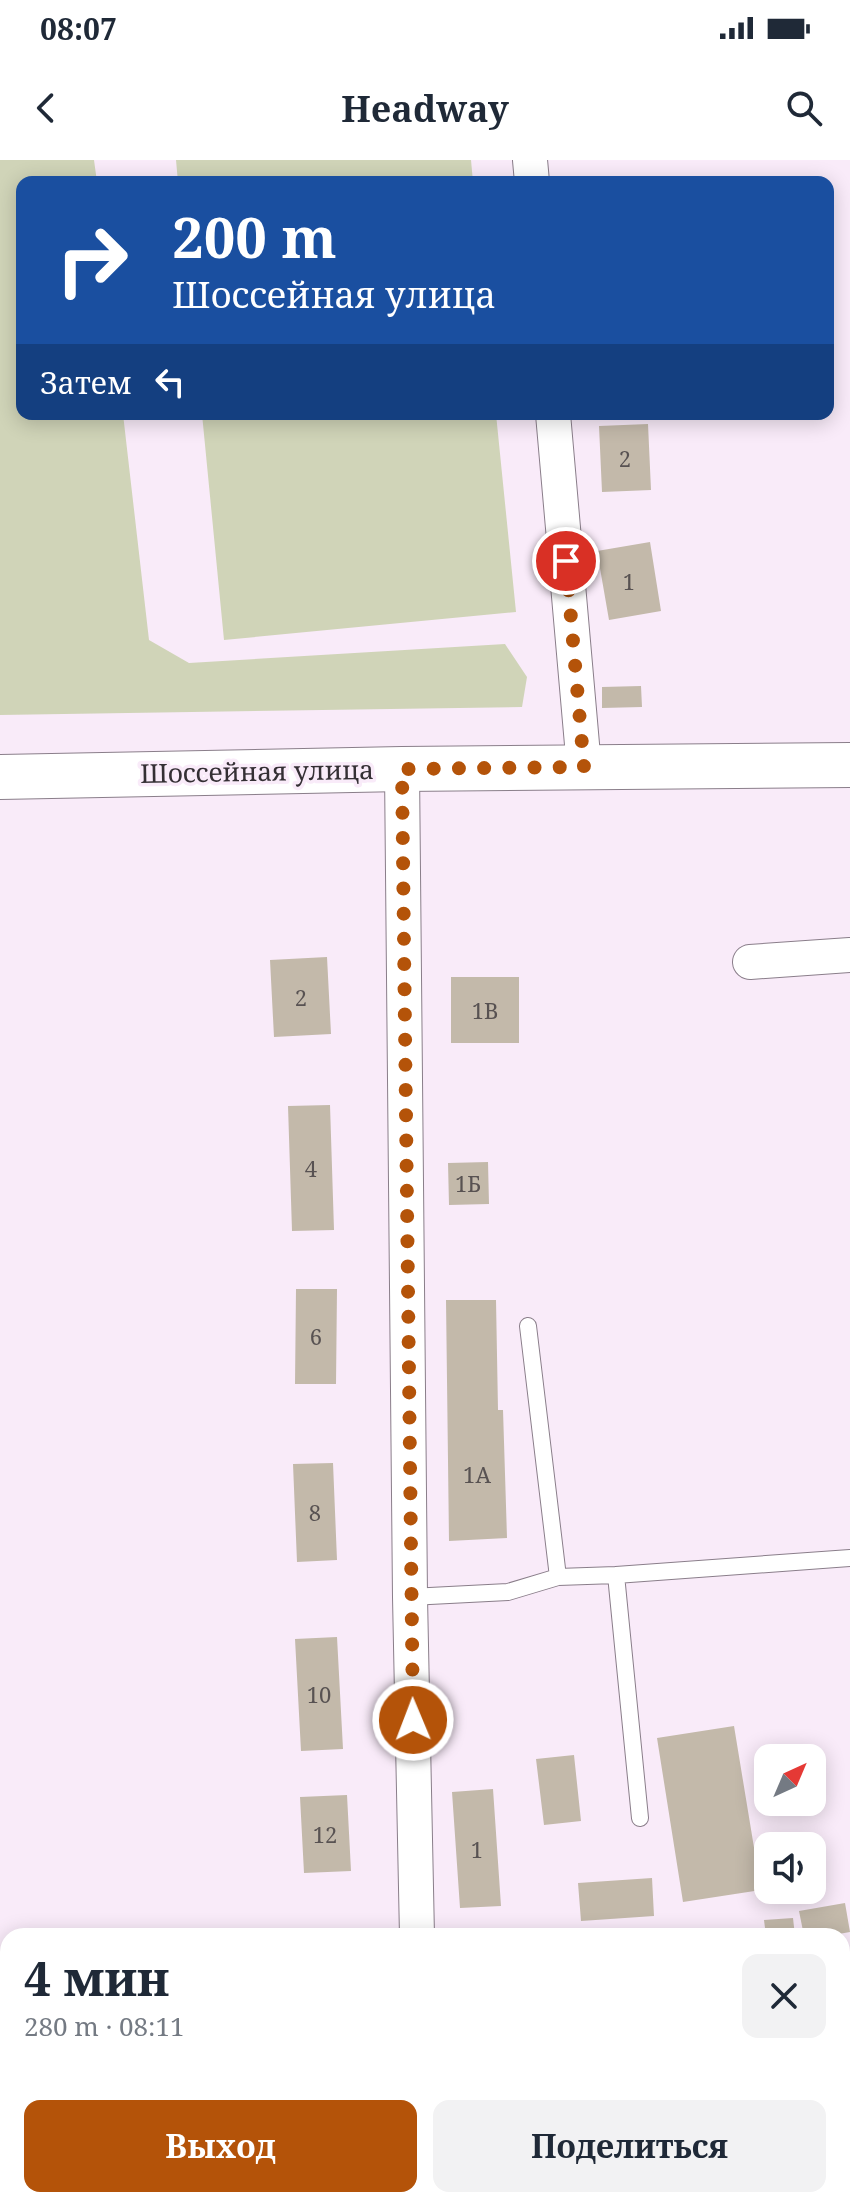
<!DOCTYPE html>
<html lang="ru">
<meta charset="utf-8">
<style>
:root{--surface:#fff;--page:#f2f2f3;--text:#1f2937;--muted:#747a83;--accent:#b45309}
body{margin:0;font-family:"Noto Serif",serif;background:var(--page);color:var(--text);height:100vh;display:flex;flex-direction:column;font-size:30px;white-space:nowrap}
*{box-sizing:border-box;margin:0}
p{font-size:26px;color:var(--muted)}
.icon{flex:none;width:44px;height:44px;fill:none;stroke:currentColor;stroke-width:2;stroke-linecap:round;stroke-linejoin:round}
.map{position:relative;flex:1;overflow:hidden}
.sheet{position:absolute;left:0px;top:1768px;width:850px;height:280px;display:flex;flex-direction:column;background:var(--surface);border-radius:24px 24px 0 0;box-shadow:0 4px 20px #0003}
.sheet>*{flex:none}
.banner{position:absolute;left:16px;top:16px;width:818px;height:244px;border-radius:16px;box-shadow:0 4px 20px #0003;background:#1a4fa0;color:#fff;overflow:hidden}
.needle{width:52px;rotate:44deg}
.controls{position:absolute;left:754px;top:1584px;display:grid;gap:16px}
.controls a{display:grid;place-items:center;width:72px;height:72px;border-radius:16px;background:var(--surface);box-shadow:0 4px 20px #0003;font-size:40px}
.pin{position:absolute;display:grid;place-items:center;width:68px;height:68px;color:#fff;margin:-34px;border:4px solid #fff;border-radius:50%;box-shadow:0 2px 8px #0007}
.me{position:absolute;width:88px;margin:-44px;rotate:359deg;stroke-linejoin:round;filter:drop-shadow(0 0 6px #0008)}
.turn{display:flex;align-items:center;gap:28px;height:168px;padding:0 24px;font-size:36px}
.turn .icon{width:104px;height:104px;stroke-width:2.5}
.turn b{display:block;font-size:56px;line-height:68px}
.then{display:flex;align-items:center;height:76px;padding:0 24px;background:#0003;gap:16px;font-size:30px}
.round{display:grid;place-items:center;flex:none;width:84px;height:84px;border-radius:16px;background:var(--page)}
.overview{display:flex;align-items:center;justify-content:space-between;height:136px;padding:0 24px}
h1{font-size:48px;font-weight:700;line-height:60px}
.cta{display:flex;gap:16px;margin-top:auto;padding:16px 24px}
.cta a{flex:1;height:92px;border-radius:16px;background:var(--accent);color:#fff;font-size:32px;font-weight:700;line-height:92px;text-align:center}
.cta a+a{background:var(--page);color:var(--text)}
.status{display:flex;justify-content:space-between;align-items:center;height:56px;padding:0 40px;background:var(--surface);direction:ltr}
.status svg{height:22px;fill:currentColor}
header{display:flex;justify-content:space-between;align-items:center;height:104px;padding:0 24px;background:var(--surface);font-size:36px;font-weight:700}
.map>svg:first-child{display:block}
.green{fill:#d0d4b8}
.building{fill:#c3b9aa}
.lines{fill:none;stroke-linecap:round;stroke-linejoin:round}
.lane-casing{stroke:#8a7e8a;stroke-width:18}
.street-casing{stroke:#8a7e8a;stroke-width:36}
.secondary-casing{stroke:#8a7e8a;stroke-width:46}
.lane{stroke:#fff;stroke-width:16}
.street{stroke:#fff;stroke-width:34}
.secondary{stroke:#fff;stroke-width:44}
.route{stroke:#b45309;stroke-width:14;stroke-dasharray:0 25.2}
.labels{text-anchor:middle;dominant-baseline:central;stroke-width:7;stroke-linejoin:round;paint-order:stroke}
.number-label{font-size:22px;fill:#585252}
.street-label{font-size:26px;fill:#342f34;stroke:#f9ebf9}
</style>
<div class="status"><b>08:07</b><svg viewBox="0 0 49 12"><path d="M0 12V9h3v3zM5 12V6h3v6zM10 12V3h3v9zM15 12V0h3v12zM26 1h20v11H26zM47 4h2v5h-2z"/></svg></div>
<header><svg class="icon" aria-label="back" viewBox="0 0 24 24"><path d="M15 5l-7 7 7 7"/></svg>Headway<svg class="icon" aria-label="search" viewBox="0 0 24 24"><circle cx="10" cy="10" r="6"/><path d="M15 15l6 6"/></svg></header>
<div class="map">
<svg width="850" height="2048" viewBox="0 0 850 2048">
<rect width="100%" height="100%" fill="#f9ebf9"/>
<path class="green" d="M 0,0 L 94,0 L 97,22 L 22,22 L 22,254 L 123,254 L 149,480 L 189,503 L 505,484 L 527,517 L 522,547 L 0,555 Z
M 176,0 L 471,0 L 473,22 L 178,22 Z
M 202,254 L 496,254 L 516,452 L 224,480 Z"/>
<path class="building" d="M 648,264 L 651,330 L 602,332 L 599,266 Z
M 650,382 L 661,451 L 609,460 L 597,391 Z
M 641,526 L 642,547 L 602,548 L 602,527 Z
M 327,797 L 331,874 L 274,877 L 270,800 Z
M 451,817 L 519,817 L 519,883 L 451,883 Z
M 330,945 L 334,1070 L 292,1071 L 288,946 Z
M 488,1002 L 489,1044 L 449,1045 L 448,1003 Z
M 296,1129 L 337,1129 L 336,1224 L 295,1224 Z
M 446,1140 L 496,1140 L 498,1250 L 503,1250 L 507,1378 L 449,1381 Z
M 333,1303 L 337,1400 L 297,1402 L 293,1304 Z
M 337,1477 L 343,1589 L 301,1591 L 295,1479 Z
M 734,1566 L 761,1730 L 683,1742 L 657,1578 Z
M 574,1595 L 581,1661 L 544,1665 L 536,1599 Z
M 493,1629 L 501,1746 L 460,1748 L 452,1632 Z
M 347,1635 L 351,1711 L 304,1713 L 300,1637 Z
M 652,1718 L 654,1756 L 581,1761 L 578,1723 Z
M 845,1743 L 850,1772 L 827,1776 L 804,1776 L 799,1751 Z
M 793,1758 L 795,1776 L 766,1776 L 764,1760 Z
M 650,2040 L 752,2040 L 752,2048 L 650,2048 Z"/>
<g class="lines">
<g class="lane-casing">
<path id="lane" d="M 528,1166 L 558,1417
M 616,1415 L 640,1658
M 410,1437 L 508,1432 L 558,1417 L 616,1415 L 850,1398
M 842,1933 L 850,1933"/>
</g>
<g class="street-casing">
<path id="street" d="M 530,0 L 532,22
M 553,254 L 584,607
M 402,609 L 410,1437 L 417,1776
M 750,802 L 850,795
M 842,1852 L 850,1846
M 604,2040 L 604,2048
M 163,2048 L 168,2040"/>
</g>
<g class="secondary-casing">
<path id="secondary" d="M 0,617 L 402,609 L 850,605"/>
</g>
<use href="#lane" class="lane"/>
<use href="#street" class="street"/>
<use href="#secondary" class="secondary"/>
</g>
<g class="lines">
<path class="route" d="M 413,1560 L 402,609 L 584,607 L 566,401"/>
</g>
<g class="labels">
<g class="number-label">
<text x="625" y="298">2</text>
<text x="629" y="421">1</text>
<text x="301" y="837">2</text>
<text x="485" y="850">1В</text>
<text x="311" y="1008">4</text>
<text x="468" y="1023">1Б</text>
<text x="316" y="1176">6</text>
<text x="477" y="1314">1А</text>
<text x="315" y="1352">8</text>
<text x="319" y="1534">10</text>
<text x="325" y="1674">12</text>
<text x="477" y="1689">1</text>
</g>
<g class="street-label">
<text transform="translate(257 611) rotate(-1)">Шоссейная улица</text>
</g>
</g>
</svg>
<div class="controls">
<a><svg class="needle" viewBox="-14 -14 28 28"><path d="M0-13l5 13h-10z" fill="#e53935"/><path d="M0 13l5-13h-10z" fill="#747a83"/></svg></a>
<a><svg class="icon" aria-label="sound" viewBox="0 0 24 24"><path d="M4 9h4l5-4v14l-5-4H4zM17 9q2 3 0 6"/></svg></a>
</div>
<div class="pin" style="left:566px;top:401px;background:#d93025"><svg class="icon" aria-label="arrive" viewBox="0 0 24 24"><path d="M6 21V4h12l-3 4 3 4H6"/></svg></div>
<svg class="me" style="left:413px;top:1560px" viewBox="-20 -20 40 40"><circle r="17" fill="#b45309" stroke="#fff" stroke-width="3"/><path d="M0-11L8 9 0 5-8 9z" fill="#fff"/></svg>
<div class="banner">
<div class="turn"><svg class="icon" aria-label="right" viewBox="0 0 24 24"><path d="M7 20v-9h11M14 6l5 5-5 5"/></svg><div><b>200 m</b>Шоссейная улица</div></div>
<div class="then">Затем<svg class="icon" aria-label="left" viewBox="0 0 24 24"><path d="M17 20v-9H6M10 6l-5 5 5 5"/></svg></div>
</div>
<section class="sheet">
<div class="overview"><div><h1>4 мин</h1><p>280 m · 08:11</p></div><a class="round"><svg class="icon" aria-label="close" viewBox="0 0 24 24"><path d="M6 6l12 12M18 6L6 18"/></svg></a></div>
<div class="cta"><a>Выход</a><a>Поделиться</a></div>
</section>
</div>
